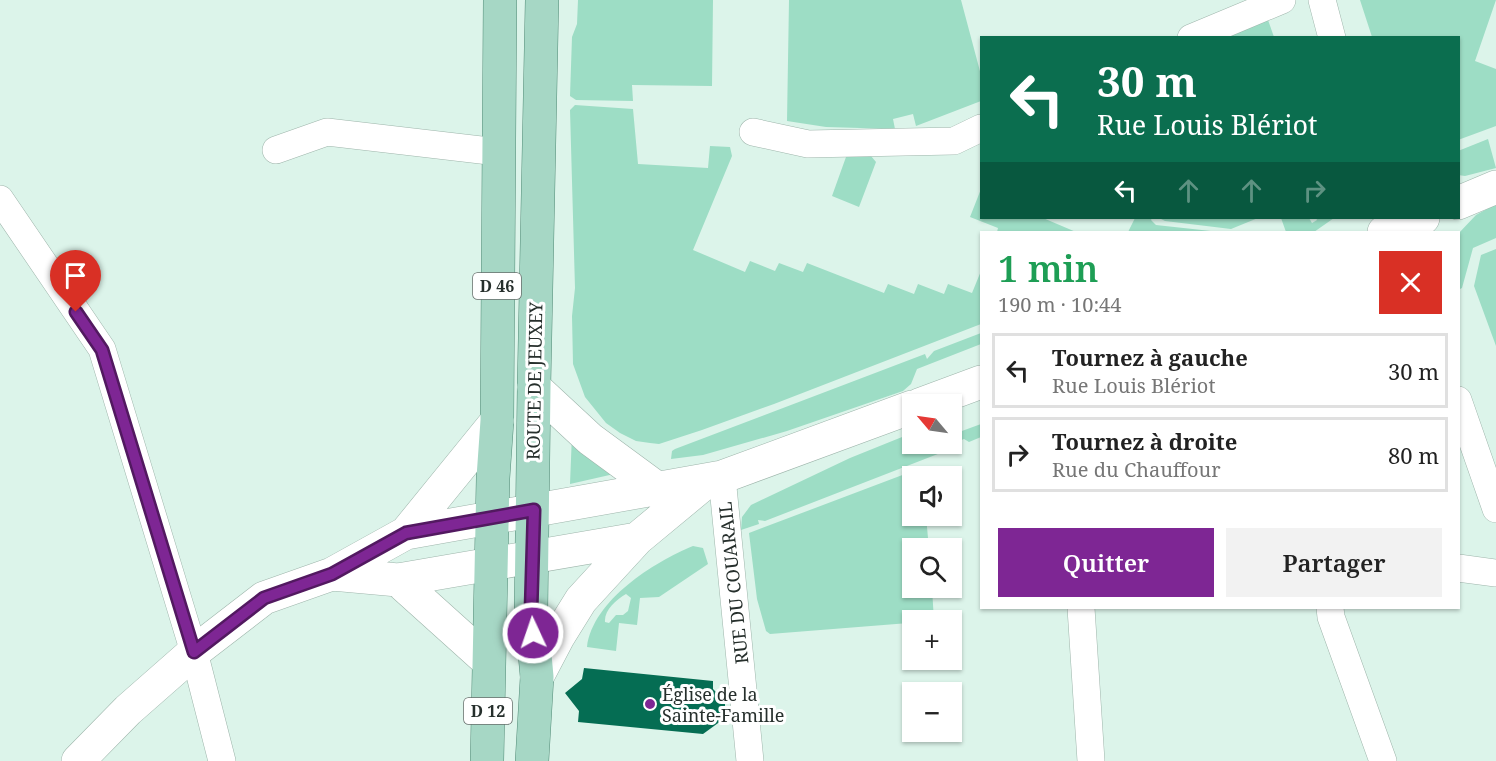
<!DOCTYPE html>
<html lang="fr">
<meta charset="utf-8">
<style>
:root{--surface:#fff;--page:#f2f2f2;--text:#222;--muted:#767676;--line:#e0e0e0;--accent:#7e2694}
body{margin:0;font-family:"Noto Serif",serif;background:var(--page);color:var(--text);height:100vh;display:flex;flex-direction:column;font-size:22px;white-space:nowrap}
*{box-sizing:border-box;margin:0}
p{font-size:20px;color:var(--muted)}
.icon{flex:none;width:33px;height:33px;fill:none;stroke:currentColor;stroke-width:2;stroke-linecap:round;stroke-linejoin:round}
.map{position:relative;flex:1;overflow:hidden}
.drawer{position:absolute;left:980px;top:231px;width:480px;height:378px;display:flex;flex-direction:column;background:var(--surface);border-radius:0px;box-shadow:0 2px 4px #0004}
.drawer>*{flex:none}
.top-card{position:absolute;left:980px;top:36px;width:480px;height:183px;border-radius:0px;box-shadow:0 2px 4px #0004;background:#0b6e4f;color:#fff;overflow:hidden}
.needle{width:39px;rotate:299deg}
.fabs{position:absolute;left:902px;top:394px;display:grid;gap:12px}
.fabs a{display:grid;place-items:center;width:60px;height:60px;border-radius:0px;background:var(--surface);box-shadow:0 2px 4px #0004;font-size:30px}
.pin{position:absolute;display:grid;place-items:center;width:51px;height:51px;color:#fff;margin:-62px -26px;border-radius:50% 50% 50% 0;rotate:-45deg;box-shadow:0 0 6px #0007}
.pin .icon{rotate:45deg}
.me{position:absolute;width:66px;margin:-33px;rotate:357deg;stroke-linejoin:round;filter:drop-shadow(0 0 4px #0008)}
.turn{display:flex;align-items:center;gap:21px;height:126px;padding:0 18px;font-size:27px}
.turn .icon{width:78px;height:78px;stroke-width:2.5}
.turn b{display:block;font-size:42px;line-height:51px}
.lanes{display:flex;align-items:center;height:57px;padding:0 18px;background:#0003;justify-content:center;gap:30px;direction:ltr}
.lanes .off{opacity:.35}
.round{display:grid;place-items:center;flex:none;width:63px;height:63px;border-radius:0px;background:var(--page)}
.summary{display:flex;align-items:center;justify-content:space-between;height:102px;padding:0 18px}
h1{font-size:36px;font-weight:600;line-height:45px;color:#1e9e55}
.cta{display:flex;gap:12px;margin-top:auto;padding:12px 18px}
.cta a{flex:1;height:69px;border-radius:0px;background:var(--accent);color:#fff;font-size:24px;font-weight:600;line-height:69px;text-align:center}
.cta a+a{background:var(--page);color:var(--text)}
ul{padding:0;list-style:none}
li{display:flex;align-items:center;gap:18px;height:75px;margin:0 12px 9px;padding:0 6px;border:3px solid var(--line);border-radius:0px}
li div{flex:1}
li b{display:block;font-size:22px}
li em{font-style:normal}
.map>svg:first-child{display:block}
.green{fill:#9dddc5;fill-rule:evenodd}
.building{fill:#056d53}
.lines{fill:none;stroke-linecap:round;stroke-linejoin:round}
.street-casing{stroke:#9eb5ab;stroke-width:28}
.secondary-casing{stroke:#9eb5ab;stroke-width:34}
.primary-casing{stroke:#528b77;stroke-width:34}
.street{stroke:#fff;stroke-width:27}
.secondary{stroke:#fff;stroke-width:33}
.primary{stroke:#a6d7c5;stroke-width:33}
.route-casing{stroke:#521960;stroke-width:15}
.route{stroke:#7e2694;stroke-width:10}
.poi-dot{fill:#7e2694;stroke:#fff;stroke-width:2}
.labels{text-anchor:middle;dominant-baseline:central;stroke-width:6;stroke-linejoin:round;paint-order:stroke}
.shield{fill:#fff;stroke:#676d6b;stroke-width:1.5}
.shield-label{font-size:16px;font-weight:bold;fill:#262f2c}
.street-label{font-size:18px;fill:#262f2c;stroke:#fff}
.poi-label{font-size:18px;fill:#262f2c;stroke:#fff;text-anchor:start}
</style>
<div class="map">
<svg width="1496" height="761" viewBox="0 0 1496 761">
<rect width="100%" height="100%" fill="#dcf4ea"/>
<path class="green" d="M 578,0 L 713,0 L 712,86 L 632,85 L 633,101 L 576,100 L 570,96 L 572,37 L 577,24 Z
M 789,0 L 961,0 L 981,75 L 981,101 L 916,126 L 913,114 L 893,119 L 895,129 L 826,127 L 787,121 Z
M 1360,0 L 1496,0 L 1475,61 L 1496,69 L 1496,126 L 1458,140 L 1458,38 L 1372,37 Z
M 1268,20 L 1274,37 L 1226,38 Z
M 575,105 L 633,109 L 638,164 L 708,168 L 710,146 L 730,147 L 732,156 L 693,250 L 745,272 L 750,261 L 775,271 L 779,263 L 803,272 L 807,263 L 884,293 L 888,284 L 914,294 L 918,284 L 944,294 L 948,284 L 972,293 L 981,271 L 981,324 L 774,404 L 702,430 L 659,444 L 650,443 L 636,441 L 620,433 L 606,423 L 585,397 L 573,364 L 572,316 L 575,288 L 570,110 Z
M 1488,139 L 1496,168 L 1465,176 L 1458,175 L 1458,151 Z
M 850,155 L 871,156 L 876,162 L 859,207 L 832,196 L 846,157 Z
M 981,189 L 981,218 L 1043,218 L 1076,232 L 997,232 L 998,228 L 970,217 Z
M 1496,204 L 1496,238 L 1473,248 L 1462,288 L 1458,290 L 1458,234 L 1476,215 Z
M 1135,218 L 1152,218 L 1151,220 L 1156,225 L 1220,232 L 1128,232 Z
M 1159,218 L 1258,218 L 1231,229 L 1165,221 Z
M 1281,218 L 1309,218 L 1312,223 L 1317,220 L 1316,218 L 1334,218 L 1314,232 L 1286,232 Z
M 1496,249 L 1496,346 L 1474,286 L 1481,255 Z
M 981,333 L 981,344 L 917,369 L 911,384 L 903,391 L 787,431 L 703,455 L 671,459 L 672,451 L 675,449 L 925,354 L 927,359 L 934,351 Z
M 981,424 L 981,437 L 969,442 L 964,439 L 959,441 L 961,445 L 765,521 L 758,520 L 759,524 L 741,530 L 742,517 L 751,505 L 850,458 L 912,433 L 912,444 L 951,444 L 951,435 Z
M 572,434 L 614,474 L 570,484 Z
M 913,471 L 916,477 L 912,477 L 912,516 L 926,516 L 929,549 L 912,549 L 912,588 L 932,588 L 934,621 L 770,634 L 766,631 L 757,599 L 749,533 Z
M 693,546 L 703,548 L 708,564 L 659,597 L 640,598 L 637,625 L 619,623 L 616,651 L 587,647 C 593,600 654,562 693,546 ZM 626,594 L 631,598 L 628,611 L 623,615 L 616,615 L 609,623 L 605,622 C 604,610 616,600 626,594 Z"/>
<path class="building" d="M 584,668 L 713,681 L 713,689 L 725,701 L 725,718 L 703,734 L 578,722 L 579,711 L 565,693 L 582,679 Z"/>
<g class="lines">
<g class="street-casing">
<path id="street" d="M 1322,0 L 1332,38
M 1191,38 L 1282,0
M 753,132 L 808,144 L 954,141 L 981,128
M 276,150 L 327,132 L 498,152
M 0,199 L 102,349 L 194,652 L 222,761
M 1458,400 L 1496,509
M 722,477 L 750,761
M 1458,568 L 1496,573
M 1081,608 L 1091,761
M 1330,608 L 1331,617 L 1383,761"/>
</g>
<g class="secondary-casing">
<path id="secondary" d="M 1458,203 L 1496,187
M 1384,232 L 1423,218
M 534,387 L 590,439 L 658,489
M 919,405 L 981,382
M 406,533 L 497,421
M 332,574 L 398,580 L 637,539 L 707,481
M 398,580 L 488,661
M 537,677 L 558,637 L 581,600 L 637,539
M 78,761 L 128,710 L 194,652 L 264,598 L 332,574 L 406,533 L 722,477 L 912,407"/>
</g>
<g class="primary-casing">
<path id="primary" d="M 487,761 L 493,478 L 497,421 L 500,0
M 532,761 L 537,677 L 531,611 L 534,387 L 542,0"/>
</g>
<use href="#street" class="street"/>
<use href="#secondary" class="secondary"/>
<use href="#primary" class="primary"/>
</g>
<g class="lines">
<g class="route-casing">
<path id="route" d="M 76,312 L 102,350 L 194,652 L 264,598 L 332,574 L 406,533 L 534,510 L 531,611 L 533,633"/>
</g>
<use href="#route" class="route"/>
</g>
<circle class="poi-dot" cx="650" cy="704" r="6"/>
<g class="labels">
<g class="shield">
<rect x="473" y="273" width="48" height="26" rx="4.5"/>
<rect x="464" y="698" width="48" height="26" rx="4.5"/>
</g>
<g class="shield-label">
<text x="497" y="286">D 46</text>
<text x="488" y="711">D 12</text>
</g>
<g class="street-label">
<text transform="translate(534 381) rotate(-89)">ROUTE DE JEUXEY</text>
<text transform="translate(733 583) rotate(-96)">RUE DU COUARAIL</text>
</g>
<g class="poi-label">
<text x="662" y="694">Église de la<tspan x="662" dy="21">Sainte-Famille</tspan></text>
</g>
</g>
</svg>
<div class="fabs">
<a><svg class="needle" viewBox="-14 -14 28 28"><path d="M0-13l5 13h-10z" fill="#e53935"/><path d="M0 13l5-13h-10z" fill="#767676"/></svg></a>
<a><svg class="icon" aria-label="sound" viewBox="0 0 24 24"><path d="M4 9h4l5-4v14l-5-4H4zM17 9q2 3 0 6"/></svg></a>
<a><svg class="icon" aria-label="search" viewBox="0 0 24 24"><circle cx="10" cy="10" r="6"/><path d="M15 15l6 6"/></svg></a>
<a>+</a>
<a>−</a>
</div>
<div class="pin" style="left:76px;top:312px;background:#d93025"><svg class="icon" aria-label="arrive" viewBox="0 0 24 24"><path d="M6 21V4h12l-3 4 3 4H6"/></svg></div>
<svg class="me" style="left:533px;top:633px" viewBox="-20 -20 40 40"><circle r="17" fill="#7e2694" stroke="#fff" stroke-width="3"/><path d="M0-11L8 9 0 5-8 9z" fill="#fff"/></svg>
<div class="top-card">
<div class="turn"><svg class="icon" aria-label="left" viewBox="0 0 24 24"><path d="M17 20v-9H6M10 6l-5 5 5 5"/></svg><div><b>30 m</b>Rue Louis Blériot</div></div>
<div class="lanes"><svg class="icon" aria-label="left" viewBox="0 0 24 24"><path d="M17 20v-9H6M10 6l-5 5 5 5"/></svg><svg class="icon off" aria-label="ahead" viewBox="0 0 24 24"><path d="M12 20V5M6 11l6-6 6 6"/></svg><svg class="icon off" aria-label="ahead" viewBox="0 0 24 24"><path d="M12 20V5M6 11l6-6 6 6"/></svg><svg class="icon off" aria-label="right" viewBox="0 0 24 24"><path d="M7 20v-9h11M14 6l5 5-5 5"/></svg></div>
</div>
<section class="drawer">
<div class="summary"><div><h1>1 min</h1><p>190 m · 10:44</p></div><a class="round" style="background:#d93025;color:#fff"><svg class="icon" aria-label="close" viewBox="0 0 24 24"><path d="M6 6l12 12M18 6L6 18"/></svg></a></div>
<ul>
<li><svg class="icon" aria-label="left" viewBox="0 0 24 24"><path d="M17 20v-9H6M10 6l-5 5 5 5"/></svg><div><b>Tournez à gauche</b><p>Rue Louis Blériot</p></div><em>30 m</em></li>
<li><svg class="icon" aria-label="right" viewBox="0 0 24 24"><path d="M7 20v-9h11M14 6l5 5-5 5"/></svg><div><b>Tournez à droite</b><p>Rue du Chauffour</p></div><em>80 m</em></li>
</ul>
<div class="cta"><a>Quitter</a><a>Partager</a></div>
</section>
</div>
